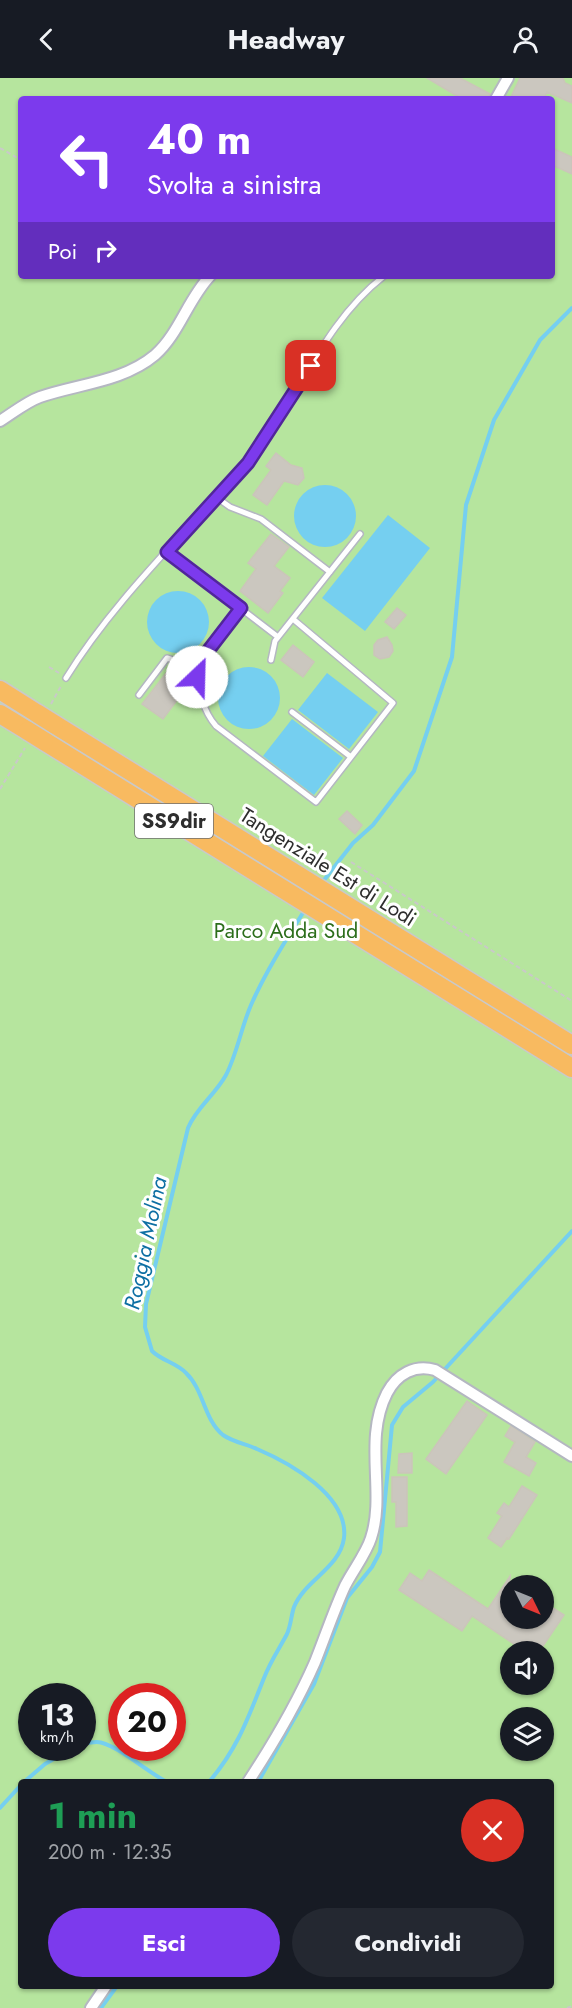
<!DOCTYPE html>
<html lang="it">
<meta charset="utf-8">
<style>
:root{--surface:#171b24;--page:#242831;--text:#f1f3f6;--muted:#9ea1a6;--accent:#7c3aed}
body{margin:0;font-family:Jost,sans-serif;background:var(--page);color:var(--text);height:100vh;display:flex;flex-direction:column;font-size:22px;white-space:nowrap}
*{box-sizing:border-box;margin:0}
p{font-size:20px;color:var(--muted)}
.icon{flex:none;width:33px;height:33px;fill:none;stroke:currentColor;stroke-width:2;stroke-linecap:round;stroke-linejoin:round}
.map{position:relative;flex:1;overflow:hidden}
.details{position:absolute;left:18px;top:1701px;width:536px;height:210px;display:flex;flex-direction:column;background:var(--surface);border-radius:6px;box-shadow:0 2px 4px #0004}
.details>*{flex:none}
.hud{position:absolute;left:18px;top:18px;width:537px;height:183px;border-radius:6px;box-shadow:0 2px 4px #0004;background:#7c3aed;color:#fff;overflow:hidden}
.needle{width:39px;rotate:133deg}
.buttons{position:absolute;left:500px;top:1497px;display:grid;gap:12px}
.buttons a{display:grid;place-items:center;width:54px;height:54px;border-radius:50%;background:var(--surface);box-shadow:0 2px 4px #0004;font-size:30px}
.speed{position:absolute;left:18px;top:1605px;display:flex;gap:12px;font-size:30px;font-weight:700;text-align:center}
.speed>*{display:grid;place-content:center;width:78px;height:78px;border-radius:50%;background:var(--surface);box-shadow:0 2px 4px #0004;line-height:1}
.speed small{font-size:15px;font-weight:400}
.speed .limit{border:9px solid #d22;background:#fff;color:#111}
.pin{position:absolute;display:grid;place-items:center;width:51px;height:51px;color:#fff;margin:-26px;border-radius:12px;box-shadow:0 3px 9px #0006}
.me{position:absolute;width:66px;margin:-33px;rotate:24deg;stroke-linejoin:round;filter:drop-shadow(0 0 4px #0008)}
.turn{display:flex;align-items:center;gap:21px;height:126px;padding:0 30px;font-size:27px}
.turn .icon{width:78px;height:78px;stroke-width:2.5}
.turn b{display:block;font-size:42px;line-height:51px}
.then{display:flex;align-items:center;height:57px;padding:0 30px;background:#0003;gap:12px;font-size:22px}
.round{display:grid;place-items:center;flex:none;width:63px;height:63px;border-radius:32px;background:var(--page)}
.head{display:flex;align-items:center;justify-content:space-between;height:102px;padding:0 30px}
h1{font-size:36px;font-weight:700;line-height:45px;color:#1e9e55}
.action{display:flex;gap:12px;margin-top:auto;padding:12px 30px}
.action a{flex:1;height:69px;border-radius:36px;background:var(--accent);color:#fff;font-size:24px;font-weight:700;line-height:69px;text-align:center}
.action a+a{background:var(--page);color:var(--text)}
header{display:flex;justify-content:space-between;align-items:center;height:78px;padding:0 30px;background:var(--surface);font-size:27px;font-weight:700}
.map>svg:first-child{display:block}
.green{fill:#b6e59e;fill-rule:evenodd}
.water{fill:#75cff0}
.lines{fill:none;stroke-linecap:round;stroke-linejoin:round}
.stream{stroke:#75cff0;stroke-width:4}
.building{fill:#cbc7bf;stroke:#cbc5ba;stroke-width:1.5}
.service-casing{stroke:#b4b7c1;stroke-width:8}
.minor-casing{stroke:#b4b7c1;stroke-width:14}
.trunk-casing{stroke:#c9c9c9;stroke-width:21}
.path{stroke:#c9c9c9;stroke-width:2;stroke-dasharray:4.5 3;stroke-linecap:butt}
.service{stroke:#fff;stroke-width:5}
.minor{stroke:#fff;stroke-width:10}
.trunk{stroke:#f8ba60;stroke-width:18}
.trunk-bridge-casing{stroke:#c9c9c9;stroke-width:21;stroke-linecap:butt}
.trunk-bridge{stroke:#f8ba60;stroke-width:18}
.route-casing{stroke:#51269a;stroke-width:15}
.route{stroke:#7c3aed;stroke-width:10}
.labels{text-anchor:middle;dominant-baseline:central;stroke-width:6;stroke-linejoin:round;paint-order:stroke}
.shield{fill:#fff;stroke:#6d6d6d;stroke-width:1.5}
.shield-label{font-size:20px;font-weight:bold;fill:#2e2e2e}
.street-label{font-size:21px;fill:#2e2e2e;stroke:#fff}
.park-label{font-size:21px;fill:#2c6e1b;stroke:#fff}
.water-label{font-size:22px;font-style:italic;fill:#0d6fa3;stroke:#fff}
</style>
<header><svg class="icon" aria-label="back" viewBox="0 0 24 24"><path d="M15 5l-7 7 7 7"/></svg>Headway<svg class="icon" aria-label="person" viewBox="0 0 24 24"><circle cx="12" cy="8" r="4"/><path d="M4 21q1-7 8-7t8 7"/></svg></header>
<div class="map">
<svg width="572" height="1930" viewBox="0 0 572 1930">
<rect width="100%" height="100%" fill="#efe9e1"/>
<path class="green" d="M 0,0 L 572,0 L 572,1930 L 0,1930 ZM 21,21 L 552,21 L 552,198 L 21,198 ZM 510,1508 L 543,1508 L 543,1540 L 510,1540 ZM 510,1574 L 543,1574 L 543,1606 L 510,1606 ZM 32,1618 L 82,1618 L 82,1670 L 32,1670 ZM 122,1618 L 172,1618 L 172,1670 L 122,1670 ZM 510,1640 L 543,1640 L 543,1672 L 510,1672 ZM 21,1704 L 550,1704 L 550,1908 L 21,1908 Z"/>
<path class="water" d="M294 438a31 31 0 1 1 62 0a31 31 0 1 1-62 0Z
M 388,437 L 430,470 L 365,553 L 322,520 Z
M147 544a31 31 0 1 1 62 0a31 31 0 1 1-62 0Z
M218 620a31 31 0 1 1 62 0a31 31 0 1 1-62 0Z
M 327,595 L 378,634 L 349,671 L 298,632 Z
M 292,641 L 343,680 L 314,717 L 263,678 Z"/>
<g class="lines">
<path class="stream" d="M 321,806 L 353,765 L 373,747 L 414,693 L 452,579 L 466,427 L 494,342 L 540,262 L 572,230
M 82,1666 C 87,1665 92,1664 97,1664 C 113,1664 149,1695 167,1704
M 24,1704 L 45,1686 L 73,1670
M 209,1704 C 238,1670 248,1640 264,1600 C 270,1584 279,1571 287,1556 C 291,1547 291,1538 294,1529 C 305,1502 340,1490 344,1460 C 349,1418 290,1385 257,1371 C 246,1366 233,1364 223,1357 C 204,1342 204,1312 186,1295 C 177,1285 162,1283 152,1273 L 145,1249 L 146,1226 L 188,1050 C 196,1030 215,1017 226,997 C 237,976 241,950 251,927 C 266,893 286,862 306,830
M 258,1704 L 314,1606 L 347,1520 L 372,1489 L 380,1474 L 392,1347 L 403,1329 L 433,1304 L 572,1153
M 0,1730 L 21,1707
M 101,1930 L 117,1908"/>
</g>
<path class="building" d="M 427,0 L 460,0 L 490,16 L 489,21 L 462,21 Z
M 520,0 L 563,0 L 565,5 L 572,8 L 572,25 L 547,14 L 544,21 L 510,21 Z
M 552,70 L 572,79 L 572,96 L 552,87 Z
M 276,375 L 291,387 L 302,390 L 304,400 L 298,407 L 284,403 L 267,427 L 253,417 L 271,392 L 266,388 Z
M 271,456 L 289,469 L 274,488 L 290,500 L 280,513 L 283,515 L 268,535 L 240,513 L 256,491 L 248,485 Z
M 397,530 L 406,537 L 394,551 L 385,544 Z
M 387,559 L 392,567 L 393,573 L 389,579 L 380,581 L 374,577 L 374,567 L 378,562 Z
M 293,567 L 314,584 L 303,599 L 281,582 Z
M 170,590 L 190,605 L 163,641 L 142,626 Z
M 347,733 L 362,747 L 355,756 L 339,741 Z
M 467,1323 L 487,1337 L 446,1396 L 426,1381 Z
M 511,1348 L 535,1364 L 526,1379 L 536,1385 L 529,1398 L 504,1384 L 515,1364 L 505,1358 Z
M 412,1375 L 412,1395 L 398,1395 L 399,1376 Z
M 392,1399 L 407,1399 L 407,1448 L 396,1449 L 396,1424 L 392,1424 Z
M 522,1408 L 537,1417 L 509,1461 L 507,1460 L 501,1469 L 488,1460 L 502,1438 L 497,1435 L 504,1425 L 509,1429 Z
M 429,1492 L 488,1531 L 510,1498 L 510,1540 L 543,1540 L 550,1528 L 564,1537 L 539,1574 L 526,1574 L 472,1538 L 462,1553 L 399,1512 L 410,1495 L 422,1503 Z"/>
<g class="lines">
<g class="service-casing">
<path id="service" d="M 216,419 L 230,429 L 261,441 L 330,494
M 167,474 L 278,559
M 241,530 L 198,590 C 197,610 203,633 216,648 L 316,724 L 393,625 L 293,541
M 271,582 L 275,563 L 360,456
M 66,600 C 108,532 167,473 220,414 C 229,404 240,395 248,385 C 297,325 321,247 384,198
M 139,617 L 167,580 L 198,590
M 292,634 L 351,679"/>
</g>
<g class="minor-casing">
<path id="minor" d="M 496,21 L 508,0
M 0,343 C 13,335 26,324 40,319 C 77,306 123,304 155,277 C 179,256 188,221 210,198
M 248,1704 C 273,1666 297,1625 315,1584 C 325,1559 334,1532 345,1508 C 353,1492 366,1476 371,1460 C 386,1415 363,1362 387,1315 C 397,1296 415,1286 435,1292 L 572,1378
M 91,1930 L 106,1908"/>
</g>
<g class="trunk-casing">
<path id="trunk" d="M 0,612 L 38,636
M 0,636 L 28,653
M 54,646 L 572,967
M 44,663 L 572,990"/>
</g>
<path class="path" d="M 0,70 L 21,82
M 49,589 L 59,595
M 51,626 L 61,608
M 0,711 L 25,670
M 351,784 L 572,923
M 567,1930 L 572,1928"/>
<use href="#service" class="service"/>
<use href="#minor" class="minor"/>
<use href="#trunk" class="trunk"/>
<g class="trunk-bridge-casing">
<path id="trunk-bridge" d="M 38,636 L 54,646
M 28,653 L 44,663"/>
</g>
<use href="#trunk-bridge" class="trunk-bridge"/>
</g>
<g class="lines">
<g class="route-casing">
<path id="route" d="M 197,599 L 201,582 L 241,530 L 167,474 L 248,385 L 311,288"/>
</g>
<use href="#route" class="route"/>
</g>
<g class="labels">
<rect class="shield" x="135" y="726" width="78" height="34" rx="4.5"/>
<g class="shield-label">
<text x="174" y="743">SS9dir</text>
</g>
<g class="street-label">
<text transform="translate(328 789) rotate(32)">Tangenziale Est di Lodi</text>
</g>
<g class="park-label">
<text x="286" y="853">Parco Adda Sud</text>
</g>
<g class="water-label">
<text transform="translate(145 1165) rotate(-78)">Roggia Molina</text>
</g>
</g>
</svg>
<div class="buttons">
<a><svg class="needle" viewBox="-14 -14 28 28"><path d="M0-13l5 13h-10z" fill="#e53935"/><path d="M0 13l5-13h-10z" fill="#9ea1a6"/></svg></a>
<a><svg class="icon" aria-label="sound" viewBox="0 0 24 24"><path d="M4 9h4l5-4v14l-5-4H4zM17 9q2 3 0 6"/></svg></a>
<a><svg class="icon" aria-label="layers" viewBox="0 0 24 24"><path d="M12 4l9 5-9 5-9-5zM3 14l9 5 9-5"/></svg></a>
</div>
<div class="speed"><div>13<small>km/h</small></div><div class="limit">20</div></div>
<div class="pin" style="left:311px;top:288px;background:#d93025"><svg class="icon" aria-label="arrive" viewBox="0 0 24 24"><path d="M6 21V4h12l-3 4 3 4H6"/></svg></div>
<svg class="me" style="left:197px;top:599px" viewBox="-20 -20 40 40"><circle r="19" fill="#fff"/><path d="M0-13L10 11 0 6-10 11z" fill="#7c3aed"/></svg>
<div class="hud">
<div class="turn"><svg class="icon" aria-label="left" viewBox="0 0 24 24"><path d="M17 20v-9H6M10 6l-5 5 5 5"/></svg><div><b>40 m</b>Svolta a sinistra</div></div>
<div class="then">Poi<svg class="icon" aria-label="right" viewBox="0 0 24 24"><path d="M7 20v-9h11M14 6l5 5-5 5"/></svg></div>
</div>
<section class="details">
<div class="head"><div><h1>1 min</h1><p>200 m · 12:35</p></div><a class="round" style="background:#d93025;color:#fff"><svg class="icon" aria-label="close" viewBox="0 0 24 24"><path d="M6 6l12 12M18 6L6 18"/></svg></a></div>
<div class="action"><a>Esci</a><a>Condividi</a></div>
</section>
</div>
